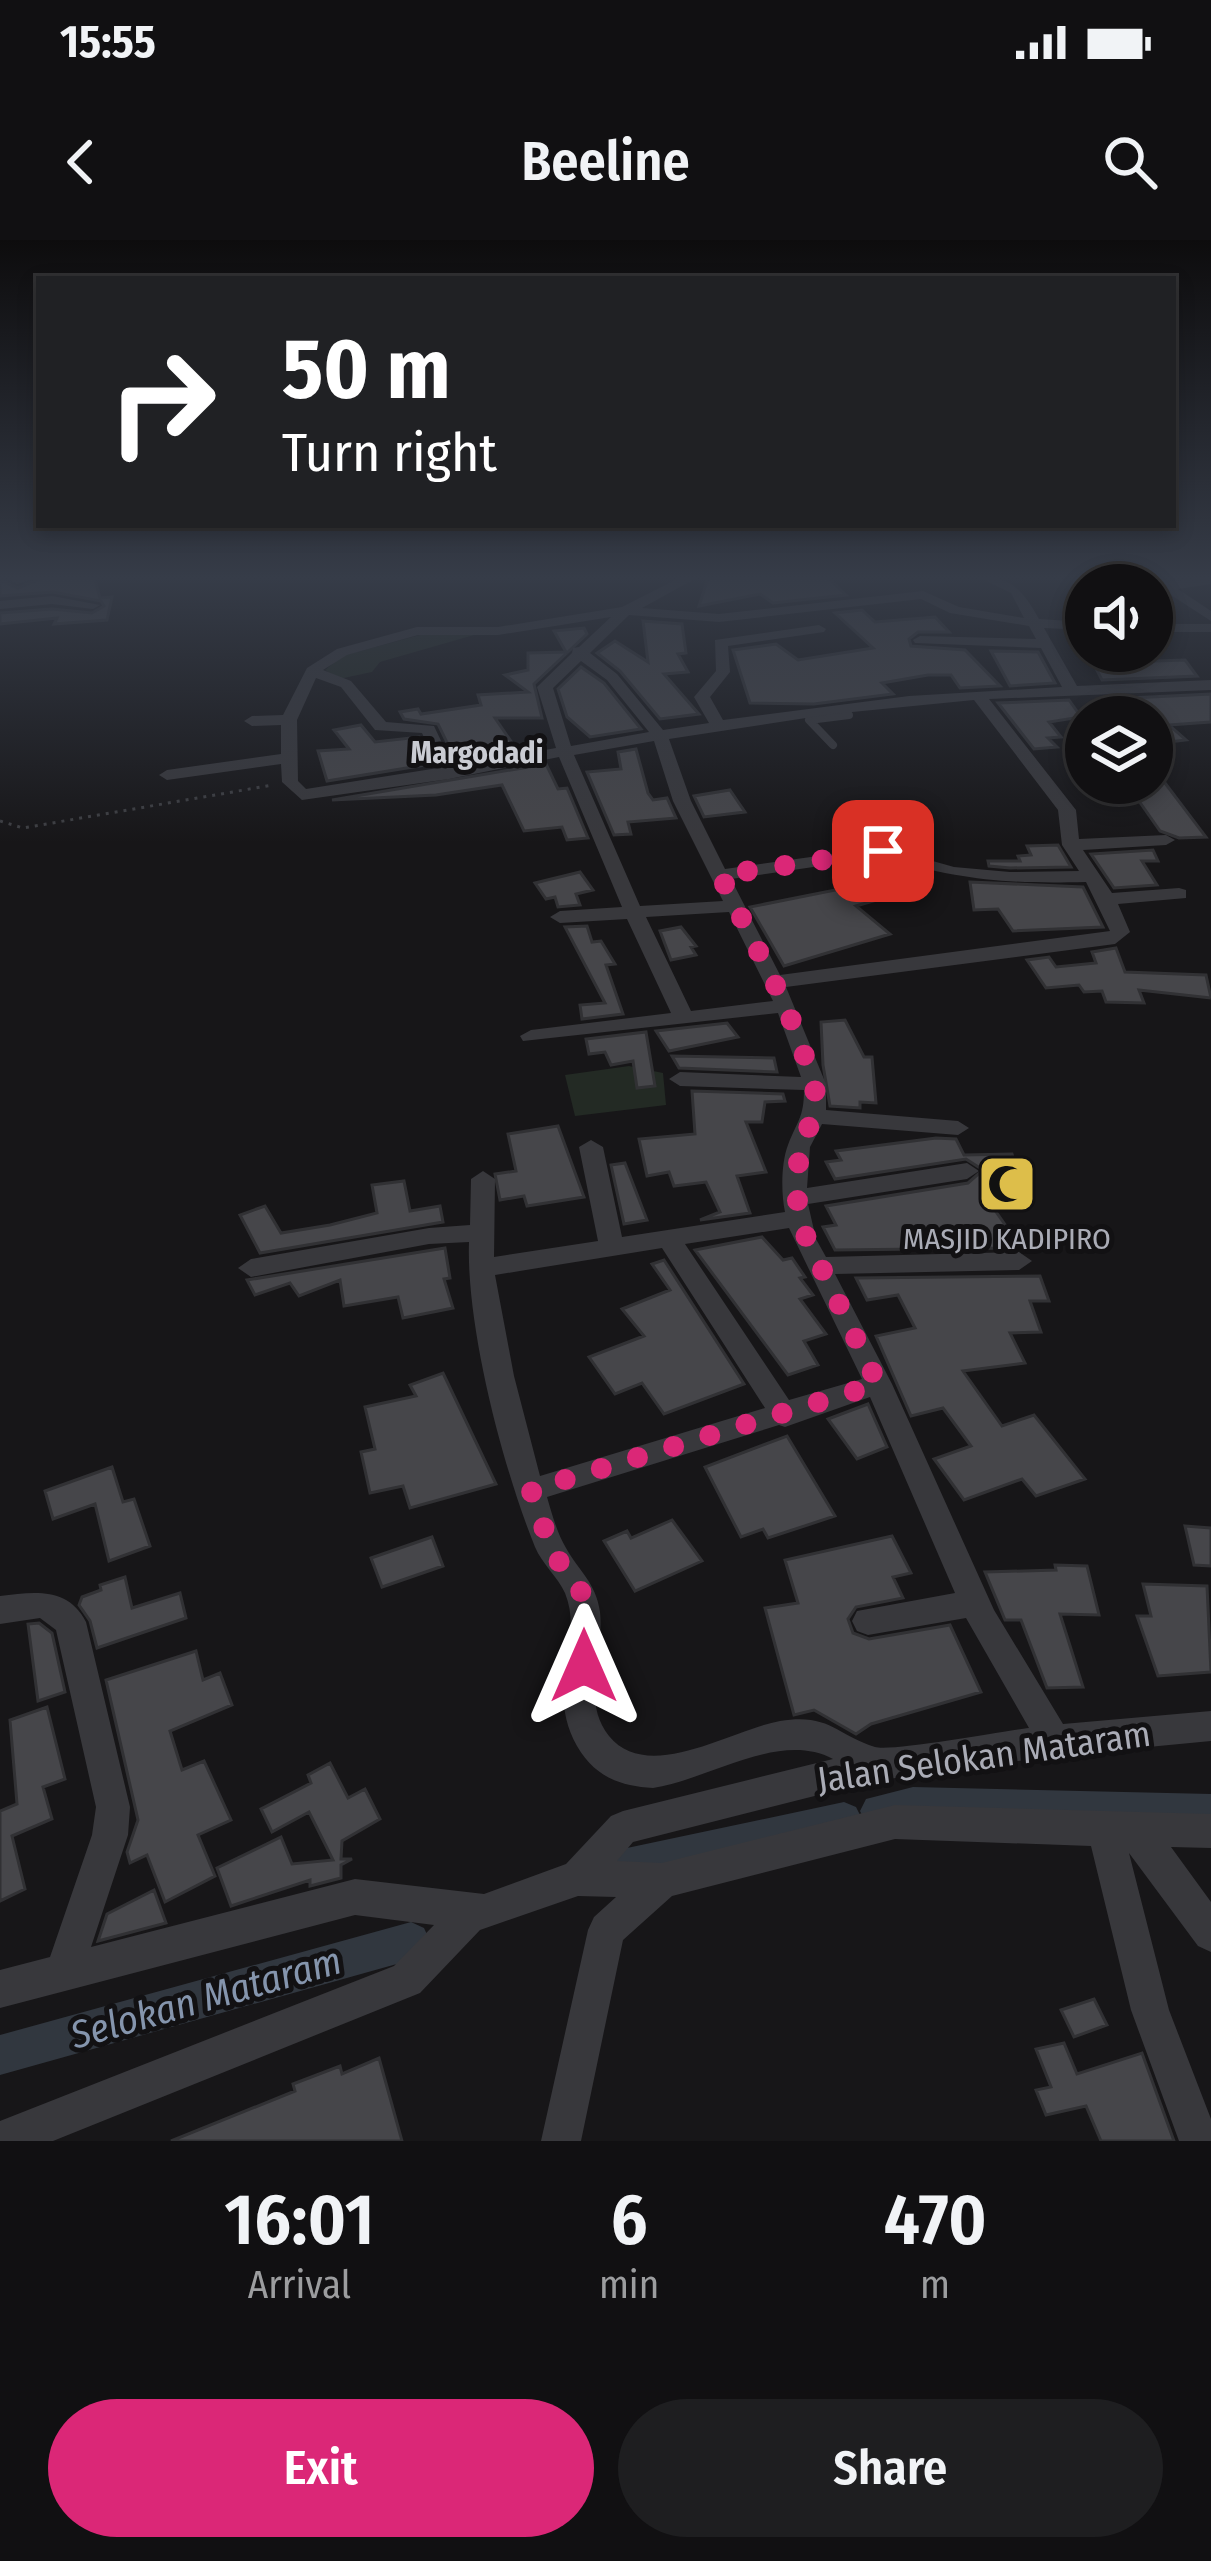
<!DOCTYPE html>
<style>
:root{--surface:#111012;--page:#1e1e20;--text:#f1f3f6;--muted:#9c9d9f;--line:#303032;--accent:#db2777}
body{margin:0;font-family:"Fira Sans Condensed",sans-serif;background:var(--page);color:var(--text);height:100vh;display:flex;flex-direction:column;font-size:45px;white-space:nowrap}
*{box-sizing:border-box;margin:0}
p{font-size:39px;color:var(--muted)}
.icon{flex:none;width:66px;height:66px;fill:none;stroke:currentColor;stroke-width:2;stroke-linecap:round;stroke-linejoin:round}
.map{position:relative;height:1901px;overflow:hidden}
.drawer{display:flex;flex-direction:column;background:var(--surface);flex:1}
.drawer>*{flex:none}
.banner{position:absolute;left:36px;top:36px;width:1140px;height:252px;border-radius:0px;box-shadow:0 6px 18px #0003,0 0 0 3px var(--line);background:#202124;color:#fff;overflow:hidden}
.controls{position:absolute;left:1065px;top:324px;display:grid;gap:24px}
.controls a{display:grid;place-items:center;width:108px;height:108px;border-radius:50%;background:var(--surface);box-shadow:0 6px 18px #0003,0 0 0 3px var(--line);font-size:60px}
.pin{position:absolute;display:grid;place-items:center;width:102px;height:102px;color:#fff;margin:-51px;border-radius:24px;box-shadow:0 6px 18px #0006}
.me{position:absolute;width:132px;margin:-66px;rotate:0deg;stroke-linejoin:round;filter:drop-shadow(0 0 9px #0008)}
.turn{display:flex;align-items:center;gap:42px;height:252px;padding:0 48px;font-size:54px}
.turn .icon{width:156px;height:156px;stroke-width:2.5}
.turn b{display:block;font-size:84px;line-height:102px}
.eta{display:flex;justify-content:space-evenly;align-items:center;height:204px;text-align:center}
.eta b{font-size:72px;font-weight:600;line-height:84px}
.primary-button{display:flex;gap:24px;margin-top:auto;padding:24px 48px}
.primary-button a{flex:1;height:138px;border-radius:72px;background:var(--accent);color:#fff;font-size:48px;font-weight:600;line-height:138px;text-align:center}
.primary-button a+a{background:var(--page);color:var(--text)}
.status{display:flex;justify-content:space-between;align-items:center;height:84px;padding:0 60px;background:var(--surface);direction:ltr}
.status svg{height:33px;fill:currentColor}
header{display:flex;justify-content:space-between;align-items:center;height:156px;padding:0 48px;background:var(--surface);font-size:54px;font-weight:600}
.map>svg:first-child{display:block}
.green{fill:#232a24}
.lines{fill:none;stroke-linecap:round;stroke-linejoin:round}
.canal{fill:#31373f;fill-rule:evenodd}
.building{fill:#46464a;stroke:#313134;stroke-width:3}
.path{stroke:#3e3f43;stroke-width:3;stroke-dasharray:3 6;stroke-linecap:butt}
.service{stroke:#38383c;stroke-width:8}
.minor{fill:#38383c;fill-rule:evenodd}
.route{stroke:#db2777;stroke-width:21;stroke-dasharray:0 37.8}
.labels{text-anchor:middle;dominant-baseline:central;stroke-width:10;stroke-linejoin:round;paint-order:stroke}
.far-quarter-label{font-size:30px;font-weight:bold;fill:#caccd3;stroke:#121113}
.poi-label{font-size:30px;fill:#aaacb6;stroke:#121113}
.near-street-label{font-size:36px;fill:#aaacb6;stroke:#121113}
.near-water-label{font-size:39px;font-style:italic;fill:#8595ad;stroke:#121113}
</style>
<div class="status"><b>15:55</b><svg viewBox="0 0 49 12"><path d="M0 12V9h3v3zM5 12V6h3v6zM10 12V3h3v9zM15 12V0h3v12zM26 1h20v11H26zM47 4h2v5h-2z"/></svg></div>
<header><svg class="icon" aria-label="back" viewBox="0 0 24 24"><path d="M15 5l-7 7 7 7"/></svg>Beeline<svg class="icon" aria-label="search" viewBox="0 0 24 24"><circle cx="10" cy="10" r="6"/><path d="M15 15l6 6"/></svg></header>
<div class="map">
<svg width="1211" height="1901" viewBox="0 0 1211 1901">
<rect width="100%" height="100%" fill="#171618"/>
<path class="green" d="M 431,392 L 474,395 L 380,422 L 372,432 L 339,439 L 325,430 L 342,416 Z
M 629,826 L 663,833 L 666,865 L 575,876 L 565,835 Z"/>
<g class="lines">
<path class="canal" d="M 913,1547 L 1211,1554 L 1211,1588 L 913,1581 L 878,1588 L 866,1583 L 860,1571 L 866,1559 Z
M 844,1562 L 856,1567 L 862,1579 L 856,1591 L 844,1596 L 627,1644 L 614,1639 L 609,1626 L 614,1613 L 627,1608 Z
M 411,1682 L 424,1688 L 430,1701 L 424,1714 L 411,1720 L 0,1835 L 0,1795 Z"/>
</g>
<path class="building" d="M 47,336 L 94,336 L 100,358 L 112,357 L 107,380 L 54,384 L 57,378 L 0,384 L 0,373 L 52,369 L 92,373 L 104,366 L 101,361 L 53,352 L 0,356 L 0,340 L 18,348 Z
M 788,336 L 828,338 L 846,355 L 773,363 L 760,354 L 699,366 L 708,338 Z
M 862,370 L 875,382 L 935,377 L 949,392 L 918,392 L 909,399 L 911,406 L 965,410 L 1000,446 L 960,448 L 951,435 L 928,435 L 882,443 L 893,454 L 814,464 L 750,463 L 733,410 L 776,404 L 798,420 L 873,408 L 835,373 Z
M 643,381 L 682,384 L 686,413 L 678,414 L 688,432 L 664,434 L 699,474 L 660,479 L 620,431 L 597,413 L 615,401 L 648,422 Z
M 584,388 L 587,394 L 534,444 L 542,478 L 495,478 L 517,510 L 456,521 L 438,484 L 404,479 L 400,472 L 418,469 L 421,474 L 481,465 L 478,455 L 528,452 L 505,435 L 528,430 L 528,413 L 566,412 L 554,391 Z
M 991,411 L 1038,412 L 1055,443 L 1010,446 Z
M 1185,420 L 1197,436 L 1102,440 L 1093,423 Z
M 581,427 L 604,443 L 641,489 L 590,497 L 567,477 L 558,449 Z
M 1211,454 L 1211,482 L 1169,485 L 1186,500 L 1152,504 L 1152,477 L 1121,477 L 1111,459 Z
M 1069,460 L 1081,477 L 1049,482 L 1061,497 L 1048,498 L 1057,507 L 1034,509 L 998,463 Z
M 361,485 L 375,502 L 419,497 L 431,524 L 327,541 L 318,511 L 349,509 L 334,490 Z
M 636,509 L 648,553 L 653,560 L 667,558 L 676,578 L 628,582 L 631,594 L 614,595 L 587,532 L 621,529 L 618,512 Z
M 546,524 L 558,549 L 567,548 L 588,598 L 567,600 L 562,587 L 524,591 L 502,545 L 436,555 L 332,560 Z
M 1165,543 L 1206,597 L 1179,598 L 1160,591 L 1127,544 Z
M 730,550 L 745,572 L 704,577 L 694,556 Z
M 1058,605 L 1071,627 L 1010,628 L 989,626 L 988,621 L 1020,621 L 1018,616 L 1031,615 L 1027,606 Z
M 1153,610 L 1158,621 L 1142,621 L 1157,645 L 1114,648 L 1091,614 Z
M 580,632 L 593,650 L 576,654 L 580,665 L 558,667 L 555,657 L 546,659 L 535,643 Z
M 970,642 L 1083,647 L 1103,687 L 1013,691 L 998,669 L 974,670 Z
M 855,646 L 873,661 L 856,666 L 890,694 L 784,726 L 750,667 Z
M 587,686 L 592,702 L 601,701 L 615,724 L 606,725 L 623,774 L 582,779 L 580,765 L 605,763 L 565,687 Z
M 681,687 L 696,706 L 691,707 L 696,715 L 671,720 L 660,691 Z
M 1116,708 L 1125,732 L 1206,735 L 1211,758 L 1139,750 L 1144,763 L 1106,762 L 1102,751 L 1084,752 L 1079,745 L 1046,748 L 1027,720 L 1049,717 L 1056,727 L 1096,723 L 1092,712 Z
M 845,780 L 864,817 L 872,817 L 876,863 L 860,862 L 860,868 L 830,866 L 823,825 L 821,782 Z
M 727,783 L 738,797 L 669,811 L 656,791 Z
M 646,792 L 655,846 L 637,848 L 633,821 L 611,825 L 605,812 L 589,814 L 586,799 Z
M 672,816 L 774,818 L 777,832 L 679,828 Z
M 692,851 L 783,854 L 785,861 L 765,862 L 762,882 L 746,882 L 766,932 L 737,936 L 750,973 L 700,980 L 720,972 L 706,942 L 674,946 L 669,932 L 647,936 L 639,899 L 695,894 Z
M 558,886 L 584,957 L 527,966 L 524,956 L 500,960 L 495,934 L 516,931 L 508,894 Z
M 936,898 L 956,899 L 964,915 L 1012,914 L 1025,954 L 985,956 L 1018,1003 L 1010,1008 L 835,1010 L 823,987 L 836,985 L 826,966 L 968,943 L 983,930 L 966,919 L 835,939 L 826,922 L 841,920 L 836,911 Z
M 625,923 L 647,980 L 624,984 L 611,925 Z
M 404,941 L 410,971 L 440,966 L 443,982 L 260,1013 L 240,975 L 265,966 L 281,993 L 330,985 L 377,973 L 372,945 Z
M 762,997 L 783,1020 L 792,1018 L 805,1037 L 800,1038 L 813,1055 L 800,1059 L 826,1094 L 804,1101 L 818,1125 L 788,1135 L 695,1010 Z
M 445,1008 L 450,1038 L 444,1039 L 453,1068 L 403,1078 L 398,1057 L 344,1066 L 340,1040 L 299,1056 L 290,1043 L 255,1055 L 247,1040 Z
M 664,1020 L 744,1144 L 664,1174 L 642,1143 L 615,1154 L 589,1117 L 644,1096 L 622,1069 L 670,1050 L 652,1024 Z
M 1040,1036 L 1049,1061 L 1030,1061 L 1041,1092 L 1010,1093 L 1025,1123 L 963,1131 L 1002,1186 L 1034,1175 L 1085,1239 L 1036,1256 L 1022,1239 L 964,1260 L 934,1219 L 971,1206 L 943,1168 L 911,1176 L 876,1096 L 915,1088 L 898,1055 L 867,1060 L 856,1038 Z
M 443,1133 L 496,1244 L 410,1268 L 403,1246 L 370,1253 L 361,1212 L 375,1209 L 365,1167 L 416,1156 L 410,1145 Z
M 868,1164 L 887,1207 L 857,1219 L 828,1179 Z
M 787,1196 L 835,1276 L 768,1298 L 763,1289 L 741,1297 L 705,1227 Z
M 112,1227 L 123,1262 L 134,1259 L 150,1306 L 109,1321 L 95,1264 L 53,1279 L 45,1251 Z
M 672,1280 L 702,1321 L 635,1351 L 604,1301 L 627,1291 L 631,1298 Z
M 1185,1286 L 1211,1288 L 1211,1326 L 1194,1325 Z
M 892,1296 L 911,1333 L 893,1337 L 903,1358 L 856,1367 L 848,1379 L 853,1393 L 869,1399 L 950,1385 L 981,1452 L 871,1484 L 856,1494 L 814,1470 L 794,1475 L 765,1368 L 798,1363 L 785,1320 Z
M 432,1297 L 443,1326 L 382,1347 L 371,1318 Z
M 1055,1325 L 1087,1326 L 1099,1375 L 1060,1374 L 1083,1447 L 1047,1448 L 1021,1380 L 1005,1380 L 985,1332 L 1056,1330 Z
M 125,1337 L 132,1368 L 180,1353 L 186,1378 L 97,1408 L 90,1381 L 79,1365 L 82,1357 L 101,1350 L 100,1345 Z
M 1143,1344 L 1207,1346 L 1211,1432 L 1158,1436 L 1137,1376 L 1151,1376 Z
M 39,1383 L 52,1393 L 65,1452 L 38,1461 L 28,1384 Z
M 196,1411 L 203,1440 L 220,1433 L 232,1465 L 170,1491 L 182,1530 L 204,1521 L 231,1580 L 198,1595 L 215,1636 L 165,1662 L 147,1615 L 130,1623 L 127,1612 L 138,1580 L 106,1440 Z
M 47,1467 L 65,1539 L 43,1547 L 52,1579 L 12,1596 L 25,1649 L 0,1661 L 0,1571 L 17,1564 L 10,1480 Z
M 330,1523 L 348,1558 L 365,1549 L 380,1579 L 342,1601 L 341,1619 L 352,1619 L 341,1625 L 341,1638 L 310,1646 L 310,1640 L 231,1666 L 217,1628 L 281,1597 L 292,1624 L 333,1620 L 309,1572 L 272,1592 L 261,1569 L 311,1543 L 308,1535 Z
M 154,1650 L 166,1683 L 98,1701 L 107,1674 Z
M 1094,1759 L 1107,1785 L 1074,1797 L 1061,1770 Z
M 1064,1803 L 1077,1834 L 1142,1813 L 1174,1901 L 1101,1901 L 1086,1866 L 1046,1875 L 1036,1850 L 1051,1847 L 1036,1809 Z
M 379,1818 L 402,1901 L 171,1901 L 295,1851 L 293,1844 L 340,1826 L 342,1834 Z"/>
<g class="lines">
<path class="path" d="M 0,581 L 23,588 L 273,545"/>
<path class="service" d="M 833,505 L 809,480 L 849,475 L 844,469"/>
<path class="minor" d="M 15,336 L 43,336 L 17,344 L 10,340 Z
M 683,336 L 700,336 L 642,368 L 719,374 L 923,351 L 959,367 L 1024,378 L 1011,353 L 976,336 C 1011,336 1023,350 1039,379 L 1086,382 L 1086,390 L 1044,388 L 1077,446 L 1211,440 L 1211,450 L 989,459 L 1076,570 L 1079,599 L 1166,595 L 1175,600 L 1166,605 L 1083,610 L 1112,653 L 1179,648 L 1186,650 L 1186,658 L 1118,664 L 1130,692 L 1115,704 L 786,747 L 826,844 L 826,870 L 958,881 L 969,888 L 958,895 L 822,884 L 810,907 L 807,948 L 967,923 L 979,931 L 967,939 L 808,964 L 816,999 L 826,1017 L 1019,1012 L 1032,1021 L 1019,1030 L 835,1034 L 892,1144 L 994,1370 L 1063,1484 L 1211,1471 L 1211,1501 L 1054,1516 L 874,1541 L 633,1602 L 617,1621 L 662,1623 L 895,1565 L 1211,1574 L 1211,1608 L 1171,1607 L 1211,1662 L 1211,1712 L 1198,1706 L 1129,1613 L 1169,1770 L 1211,1879 L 1211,1901 L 1179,1901 L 1131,1770 L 1091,1606 L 895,1599 L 672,1656 L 623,1700 L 581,1901 L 541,1901 L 588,1690 L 594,1677 L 616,1657 L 578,1656 L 480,1690 L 420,1753 L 53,1901 L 0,1901 L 0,1881 L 394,1726 L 434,1685 L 355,1675 L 0,1768 L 0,1730 L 50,1717 L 92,1595 L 96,1567 L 56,1390 L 40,1378 L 0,1384 L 0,1356 C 33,1352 68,1346 86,1382 L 130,1567 L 128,1595 L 91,1707 L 355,1639 L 484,1654 L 566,1624 L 611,1576 L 623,1571 L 833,1519 C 779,1490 708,1540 653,1548 C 620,1546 595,1537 577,1506 C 544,1448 585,1402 565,1353 C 558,1337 542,1324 535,1307 C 503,1228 466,1087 469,1002 L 429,1004 L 251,1037 L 238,1028 L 251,1019 L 429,988 L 470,985 L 471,939 L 483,931 L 495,939 L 494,1017 L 598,1001 L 579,907 L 591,900 L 603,907 L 622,997 L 785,972 C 781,953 781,923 788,905 C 797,881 804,878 804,850 L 680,846 L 669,839 L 680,832 L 801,837 L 778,773 L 523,801 L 520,796 L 531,790 L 671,773 L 627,679 L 560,683 L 550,677 L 560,671 L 622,667 L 559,517 L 449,539 L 302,560 L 282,542 L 281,524 L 167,540 L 159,535 L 167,530 L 281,514 L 281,485 L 252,486 L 244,481 L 252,476 L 283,475 L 307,428 L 337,409 L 417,387 L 498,387 L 622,367 ZM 921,359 L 950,373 L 1029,386 L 1036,399 L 920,396 L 913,400 L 915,403 L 1041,408 L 1062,447 L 909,456 L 723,480 L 710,457 L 730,432 L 728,406 L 824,392 L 826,389 L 819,385 L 715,400 L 716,431 L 694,457 L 709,483 L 663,490 L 617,434 L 590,413 L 629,375 L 719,382 ZM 611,377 L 579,407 L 573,408 L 572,413 L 537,447 L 556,508 L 453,526 L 434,486 L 386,482 L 351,441 L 323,430 L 347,415 L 418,395 L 498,395 ZM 581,421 L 607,440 L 649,492 L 571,506 L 553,448 ZM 316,438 L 341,447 L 375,490 L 422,493 L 438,528 L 306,549 L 298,541 L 297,480 ZM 974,460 L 1058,570 L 1062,605 L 1079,631 L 1010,632 L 954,627 L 883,607 L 725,629 L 691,561 L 669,499 L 832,474 ZM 654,501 L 673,561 L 723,661 L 640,666 L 574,515 ZM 882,617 C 960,640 1005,644 1086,642 L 1110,691 L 780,735 L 731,639 ZM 729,672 L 773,761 L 691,771 L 646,677 ZM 789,988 L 862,1139 L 789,1160 L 685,1004 ZM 662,1008 L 765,1168 L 540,1236 L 514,1136 L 495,1035 ZM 870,1157 L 955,1353 L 857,1371 L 852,1381 L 857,1391 L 868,1395 L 966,1378 L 1029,1488 C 1004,1491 891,1512 875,1507 C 836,1495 830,1473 780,1481 C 731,1490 648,1544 609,1496 C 580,1460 605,1413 600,1372 C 596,1343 579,1331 566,1308 C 557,1293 552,1274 547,1257 L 779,1185 L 785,1187 Z
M 1086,336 L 1161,336 L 1169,342 L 1211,336 L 1211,344 L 1178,349 L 1211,371 L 1211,381 L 1151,342 Z
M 52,356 L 100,365 L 93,369 L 52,364 L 0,369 L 0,361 Z
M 1152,384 L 1211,384 L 1211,392 L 1152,392 Z"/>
</g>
<linearGradient id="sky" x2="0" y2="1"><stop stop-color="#0d0c0d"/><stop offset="0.56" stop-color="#363c48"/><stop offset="1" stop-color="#363c48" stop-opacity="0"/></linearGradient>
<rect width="1211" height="603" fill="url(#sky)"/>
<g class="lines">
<path class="route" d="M 584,1426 L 589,1396 L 581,1352 L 572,1333 L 554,1317 L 531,1250 L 878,1144 L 797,978 L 799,907 L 815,875 L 815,844 L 786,766 L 720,635 L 883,611"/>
</g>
<defs>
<g id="mosque-square" transform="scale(3)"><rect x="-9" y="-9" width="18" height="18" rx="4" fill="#ddbe4a" stroke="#121113"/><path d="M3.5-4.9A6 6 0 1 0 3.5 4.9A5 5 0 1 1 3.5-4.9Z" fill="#111"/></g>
</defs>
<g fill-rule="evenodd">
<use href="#mosque-square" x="1007" y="944"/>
</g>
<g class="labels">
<g class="far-quarter-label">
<text x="477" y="513">Margodadi</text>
</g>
<g class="poi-label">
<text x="1007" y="999">MASJID KADIPIRO</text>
</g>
<g class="near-street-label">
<text transform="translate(984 1517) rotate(-8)">Jalan Selokan Mataram</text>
</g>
<g class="near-water-label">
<text transform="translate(206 1758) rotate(-16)">Selokan Mataram</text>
</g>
</g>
</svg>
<div class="controls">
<a><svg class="icon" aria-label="sound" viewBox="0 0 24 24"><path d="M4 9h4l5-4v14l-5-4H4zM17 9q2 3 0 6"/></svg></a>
<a><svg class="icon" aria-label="layers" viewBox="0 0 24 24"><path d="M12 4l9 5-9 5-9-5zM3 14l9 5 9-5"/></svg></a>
</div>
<div class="pin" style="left:883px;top:611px;background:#d93025"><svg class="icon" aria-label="arrive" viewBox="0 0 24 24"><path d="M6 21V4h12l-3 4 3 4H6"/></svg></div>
<svg class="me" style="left:584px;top:1426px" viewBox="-20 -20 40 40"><path d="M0-17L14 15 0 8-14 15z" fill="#db2777" stroke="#fff" stroke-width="4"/></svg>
<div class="banner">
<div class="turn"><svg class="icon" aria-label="right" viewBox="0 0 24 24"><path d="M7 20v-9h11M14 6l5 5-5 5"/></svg><div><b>50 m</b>Turn right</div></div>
</div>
</div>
<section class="drawer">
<div class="eta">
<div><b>16:01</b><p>Arrival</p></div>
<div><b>6</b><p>min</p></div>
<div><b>470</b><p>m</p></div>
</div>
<div class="primary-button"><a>Exit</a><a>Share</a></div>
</section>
